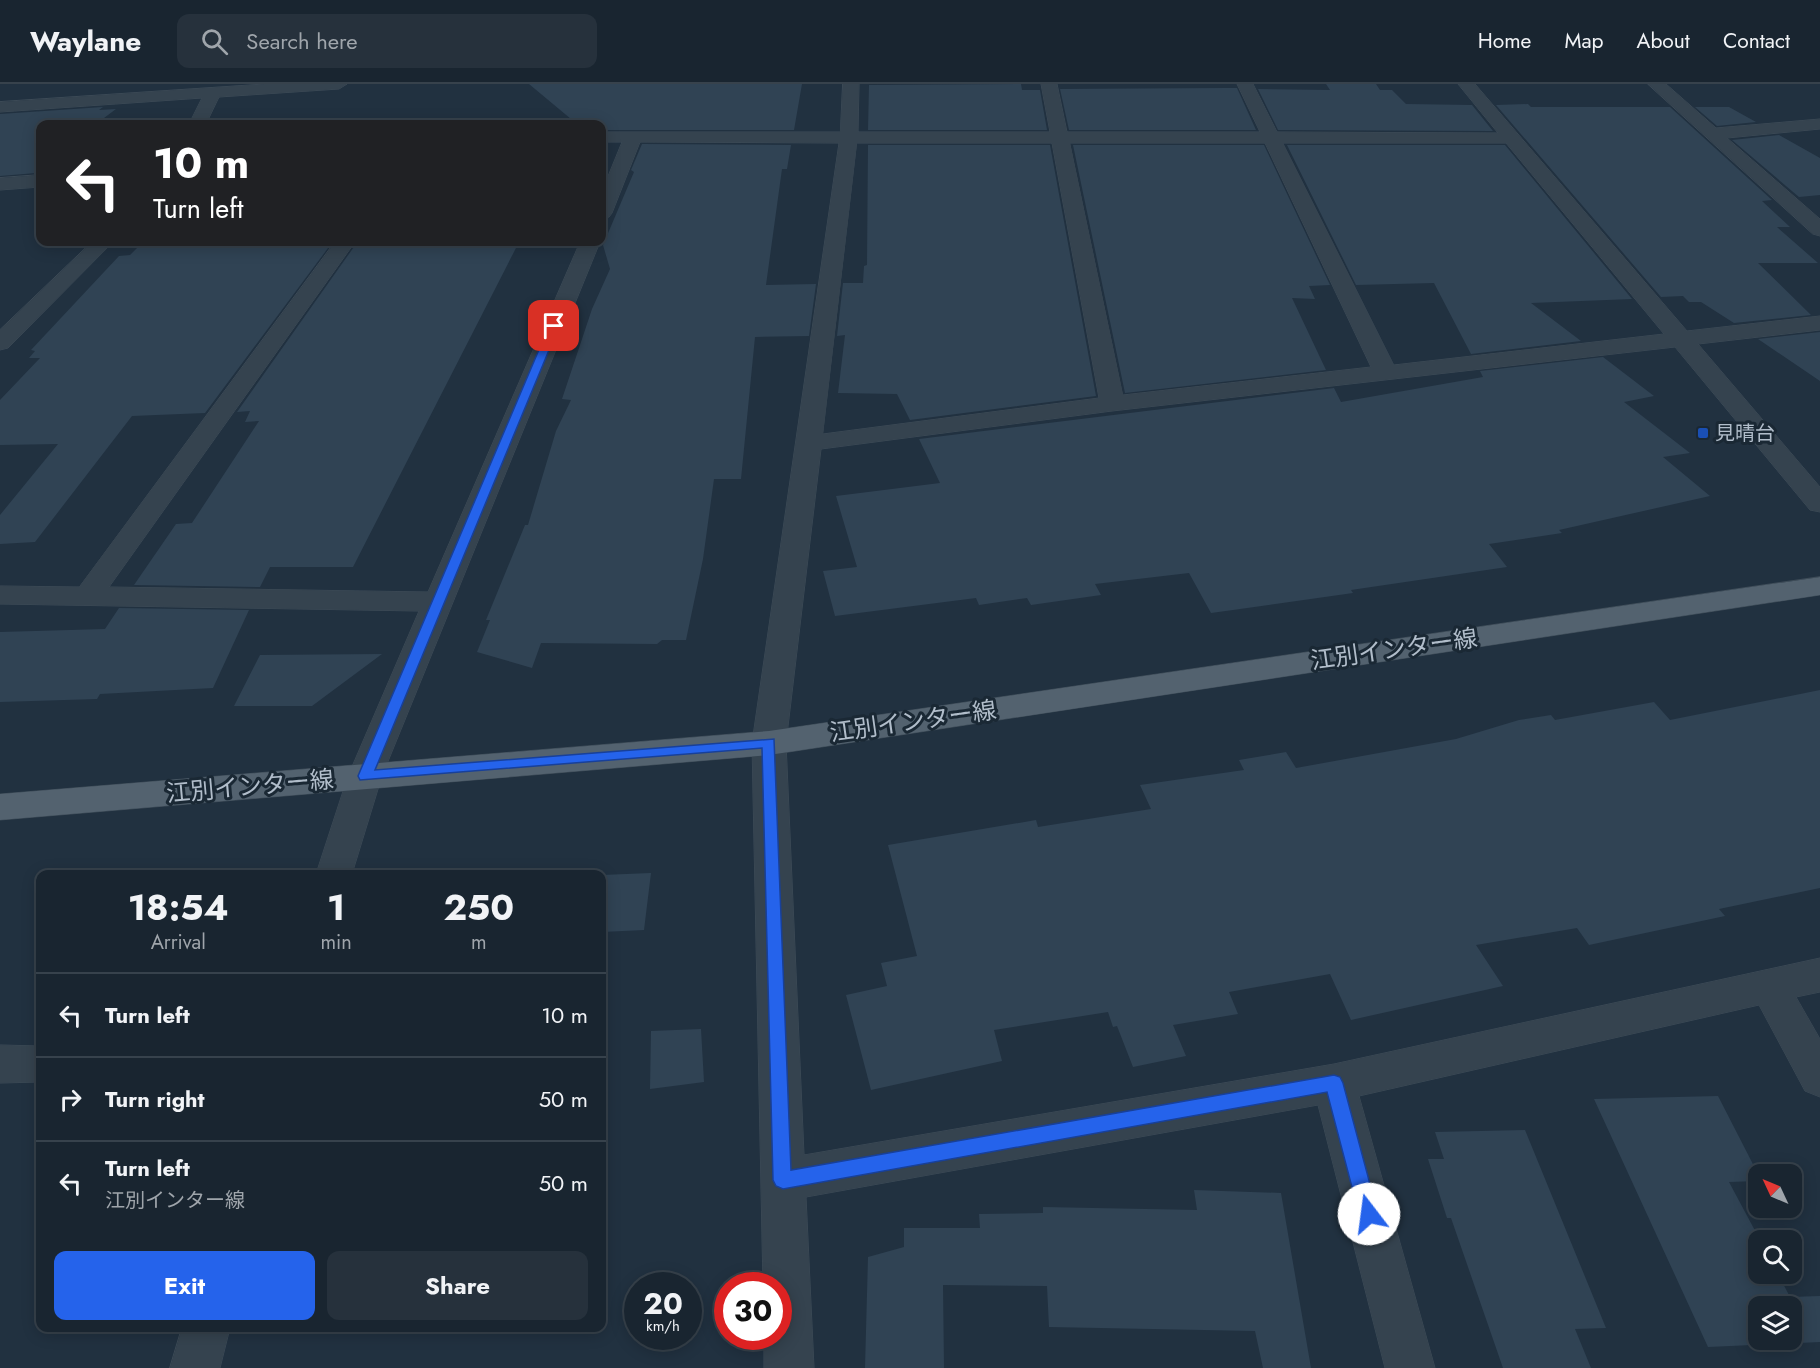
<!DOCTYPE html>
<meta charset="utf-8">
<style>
:root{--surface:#192530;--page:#26313c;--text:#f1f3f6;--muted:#9fa5ab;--line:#37424c;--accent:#2563eb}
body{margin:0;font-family:Jost,"Noto Sans JP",sans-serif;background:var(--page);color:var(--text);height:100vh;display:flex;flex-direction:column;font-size:22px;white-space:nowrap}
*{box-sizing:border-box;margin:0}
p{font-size:20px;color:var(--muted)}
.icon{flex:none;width:33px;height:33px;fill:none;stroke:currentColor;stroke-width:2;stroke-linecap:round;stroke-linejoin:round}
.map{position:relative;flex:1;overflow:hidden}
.side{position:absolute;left:36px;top:786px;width:570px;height:462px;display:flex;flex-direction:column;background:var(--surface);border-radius:12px;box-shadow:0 3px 15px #0003,0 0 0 2px var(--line)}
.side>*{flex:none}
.guide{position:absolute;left:36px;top:36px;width:570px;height:126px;border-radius:12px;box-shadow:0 3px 15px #0003,0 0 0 2px var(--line);background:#202124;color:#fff;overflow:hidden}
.needle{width:39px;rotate:314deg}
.controls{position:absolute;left:1748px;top:1080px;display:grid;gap:12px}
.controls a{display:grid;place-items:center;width:54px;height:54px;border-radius:12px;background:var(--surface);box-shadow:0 3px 15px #0003,0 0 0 2px var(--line);font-size:30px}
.speed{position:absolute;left:624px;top:1188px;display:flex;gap:12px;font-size:30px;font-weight:700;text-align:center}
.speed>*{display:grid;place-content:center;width:78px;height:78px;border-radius:50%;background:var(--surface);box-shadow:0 3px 15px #0003,0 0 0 2px var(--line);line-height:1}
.speed small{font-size:15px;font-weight:400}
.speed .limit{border:9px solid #d22;background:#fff;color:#111}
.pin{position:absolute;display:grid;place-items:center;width:51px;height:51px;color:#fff;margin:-26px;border-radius:12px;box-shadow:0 3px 9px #0006}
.me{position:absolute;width:66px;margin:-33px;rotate:345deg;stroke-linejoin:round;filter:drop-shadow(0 0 4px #0008)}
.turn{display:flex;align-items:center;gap:21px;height:126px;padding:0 18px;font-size:27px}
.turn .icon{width:78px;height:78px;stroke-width:2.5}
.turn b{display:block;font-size:42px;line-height:51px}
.eta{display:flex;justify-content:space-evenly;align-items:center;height:102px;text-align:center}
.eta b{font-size:36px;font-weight:700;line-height:42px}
.cta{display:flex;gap:12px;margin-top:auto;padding:12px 18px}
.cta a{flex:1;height:69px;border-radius:12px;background:var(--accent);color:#fff;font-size:24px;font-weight:700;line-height:69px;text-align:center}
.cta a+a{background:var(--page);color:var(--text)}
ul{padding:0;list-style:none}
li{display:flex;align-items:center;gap:18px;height:84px;padding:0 18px;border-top:2px solid var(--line)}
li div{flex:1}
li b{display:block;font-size:22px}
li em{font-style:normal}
header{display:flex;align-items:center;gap:36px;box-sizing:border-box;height:84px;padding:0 30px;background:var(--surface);border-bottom:2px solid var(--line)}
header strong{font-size:28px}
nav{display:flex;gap:33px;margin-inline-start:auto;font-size:21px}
.search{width:420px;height:54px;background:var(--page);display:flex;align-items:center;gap:15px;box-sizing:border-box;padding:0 21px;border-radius:12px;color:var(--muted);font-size:22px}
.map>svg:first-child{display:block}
.building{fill:#304354;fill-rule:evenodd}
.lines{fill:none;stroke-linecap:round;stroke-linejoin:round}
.minor-casing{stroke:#3e4c58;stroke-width:1}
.primary-casing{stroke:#3e4c58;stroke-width:1}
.minor{fill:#35434f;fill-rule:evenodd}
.primary{fill:#53626f;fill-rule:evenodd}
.route{fill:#2563eb;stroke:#184099;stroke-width:1.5}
.transit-dot{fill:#1a4fb4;stroke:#1a2834;stroke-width:2}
.labels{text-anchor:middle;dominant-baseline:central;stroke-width:6;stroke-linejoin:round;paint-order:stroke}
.far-poi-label{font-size:20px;fill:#b1bdca;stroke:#1a2834;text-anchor:start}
.street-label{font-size:24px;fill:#b1bdca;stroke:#1a2834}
</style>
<header>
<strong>Waylane</strong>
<div class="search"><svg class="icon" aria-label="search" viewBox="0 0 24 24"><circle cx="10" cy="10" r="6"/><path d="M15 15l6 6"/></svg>Search here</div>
<nav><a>Home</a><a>Map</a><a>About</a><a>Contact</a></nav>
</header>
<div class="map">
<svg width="1820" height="1284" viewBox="0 0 1820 1284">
<rect width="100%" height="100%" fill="#213140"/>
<path class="building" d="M 529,0 L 802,0 L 794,46 L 602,46 L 602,40 L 577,40 Z
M 1021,0 L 1022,6 L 1040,6 L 1047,46 L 868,46 L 869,1 Z
M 1326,0 L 1376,0 L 1380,6 L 1392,6 L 1406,20 L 1472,21 L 1493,47 L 1278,46 L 1258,5 L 1330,6 Z
M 1223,4 L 1237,4 L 1256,46 L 1069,46 L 1060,5 Z
M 1528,20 L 1531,23 L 1670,23 L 1772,116 L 1762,117 L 1790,143 L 1777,143 L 1818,179 L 1758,179 L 1811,231 L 1734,239 L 1701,218 L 1689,218 L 1683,212 L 1661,213 L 1496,21 Z
M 103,23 L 99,26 L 116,25 L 96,40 L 40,40 L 40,85 L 36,89 L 0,92 L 0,30 Z
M 1695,23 L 1729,23 L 1756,38 L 1717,42 Z
M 1779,51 L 1820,74 L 1820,111 L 1799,113 L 1732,56 Z
M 642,60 L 791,61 L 787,85 L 782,85 L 766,201 L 816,200 L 809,252 L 755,253 L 741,395 L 714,395 L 703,475 L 686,556 L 662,556 L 657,560 L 541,559 L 532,584 L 477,568 L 490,536 L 486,536 L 525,441 L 528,441 L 556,347 L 571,316 L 562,315 L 592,225 L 610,185 L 603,161 L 634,88 L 631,86 Z
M 868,61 L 1050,61 L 1096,312 L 910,336 L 897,310 L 838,309 L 845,251 L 837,252 L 843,199 L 863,199 L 864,182 L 867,181 Z
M 1073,61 L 1264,61 L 1330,201 L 1309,202 L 1315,215 L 1292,214 L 1326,286 L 1125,309 Z
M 1287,61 L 1505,61 L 1632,215 L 1531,219 L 1581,257 L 1471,270 L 1434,199 L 1356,201 Z
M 143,158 L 331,160 L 205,329 L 132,332 L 35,458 L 0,460 L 0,431 L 58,360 L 0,361 L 0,316 L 40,274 L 29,274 L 35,267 L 31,266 L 119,172 L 130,171 Z
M 356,160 L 517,162 L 353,483 L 270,483 L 260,503 L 134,501 L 176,440 L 192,439 L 259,337 L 245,338 L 250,327 L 237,328 Z
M 1820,248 L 1820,297 L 1758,255 Z
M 1603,273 L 1654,312 L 1624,318 L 1690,369 L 1663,373 L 1710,412 L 1559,446 L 1562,449 L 1489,460 L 1507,483 L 1351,506 L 1353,509 L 1233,526 L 1211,529 L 1189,489 L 1095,500 L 1101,511 L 1031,521 L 1027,514 L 979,521 L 976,514 L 835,532 L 823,487 L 857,483 L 836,412 L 940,399 L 919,355 L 1334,304 L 1341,318 L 1483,293 L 1480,287 Z
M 119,524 L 249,526 L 213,604 L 100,610 L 97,615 L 0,618 L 0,548 L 105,545 Z
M 382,570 L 312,622 L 234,622 L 260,571 Z
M 1820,606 L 1820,804 L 1719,825 L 1725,832 L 1589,861 L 1577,844 L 1476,861 L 1503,902 L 1351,936 L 1330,890 L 1229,908 L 1238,930 L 1173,941 L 1186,972 L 1133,983 L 1117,942 L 1113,943 L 1108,928 L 994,946 L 1002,977 L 871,1006 L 846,911 L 887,902 L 881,879 L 917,872 L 888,761 L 1036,736 L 1038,743 L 1151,725 L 1140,701 L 1244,686 L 1239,676 L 1286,668 L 1296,684 L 1456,655 L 1519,636 L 1551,631 L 1555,636 L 1654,618 L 1670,636 Z
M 651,789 L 644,846 L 602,848 L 602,791 Z
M 701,945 L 704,998 L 650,1005 L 651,947 Z
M 1718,1012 L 1758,1090 L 1758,1097 L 1729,1098 L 1760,1156 L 1758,1156 L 1758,1190 L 1778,1190 L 1790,1213 L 1820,1212 L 1820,1258 L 1708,1263 L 1594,1015 ZM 1758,1222 L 1791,1222 L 1791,1256 L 1758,1256 Z
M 1525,1046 L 1606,1244 L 1575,1245 L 1591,1284 L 1503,1284 L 1451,1134 L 1447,1134 L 1428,1075 L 1444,1075 L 1435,1048 Z
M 1194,1106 L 1281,1109 L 1311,1284 L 1263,1284 L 1255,1247 L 1049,1243 L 1047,1202 L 943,1201 L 944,1284 L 865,1284 L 868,1173 L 904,1163 L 904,1144 L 980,1144 L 979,1130 L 1043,1129 L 1043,1123 L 1197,1126 Z"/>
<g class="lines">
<g class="minor-casing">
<path id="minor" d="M 265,0 L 347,0 L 339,5 L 219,13 L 206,40 L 189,40 L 202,14 L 0,28 L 0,18 Z
M 843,0 L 859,0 L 858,48 L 1050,48 L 1041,0 L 1057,0 L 1067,48 L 1260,48 L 1237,0 L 1253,0 L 1277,48 L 1498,49 L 1458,0 L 1475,0 L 1687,247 L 1820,232 L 1820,246 L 1698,260 L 1820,403 L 1820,428 L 1810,426 L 1675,263 L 1112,327 L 821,365 L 786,659 L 804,1071 L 1334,980 L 1820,874 L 1820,908 L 1796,913 L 1820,955 L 1820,1013 L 1805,1007 L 1759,921 L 1359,1012 L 1435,1284 L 1385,1284 L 1318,1021 L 806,1113 L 814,1284 L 764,1284 L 764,1252 L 778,1252 L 778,1202 L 763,1202 L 752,659 L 839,59 L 640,58 L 612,129 L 609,133 L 602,135 L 602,107 L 622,58 L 602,58 L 602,48 L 840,48 ZM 857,59 L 1052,59 L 1099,314 L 823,350 ZM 1070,59 L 1265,59 L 1371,283 L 1123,311 ZM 1283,59 L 1506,59 L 1664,250 L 1394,281 Z
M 1648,0 L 1666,0 L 1716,44 L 1820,35 L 1820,45 L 1727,54 L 1820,135 L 1820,152 L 1813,150 Z
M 40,91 L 40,103 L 0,106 L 0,94 Z
M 92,158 L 113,158 L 8,264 L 0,266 L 0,246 Z
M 335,158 L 355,158 L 109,503 L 428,508 L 580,158 L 600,158 L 382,692 L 352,790 L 316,790 L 348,692 L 419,527 L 0,520 L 0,502 L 79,503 Z
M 0,961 L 40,962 L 40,998 L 0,999 Z
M 182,1244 L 230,1244 L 220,1284 L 170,1284 Z"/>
</g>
<g class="primary-casing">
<path id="primary" d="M 1820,493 L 1820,511 L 769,671 L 0,736 L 0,710 L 769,647 Z"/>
</g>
<use href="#minor" class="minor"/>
<use href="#primary" class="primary"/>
</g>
<path class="route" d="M 554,239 L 559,242 L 375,686 L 774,655 L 791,1086 L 1334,991 L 1340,993 L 1343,999 L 1378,1130 L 1375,1137 L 1369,1140 L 1362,1137 L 1359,1130 L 1327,1008 L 783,1105 L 776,1102 L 773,1096 L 762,664 L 360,696 L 358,692 L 549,242 Z"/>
<rect class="transit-dot" x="1697" y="343" width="12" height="12" rx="3"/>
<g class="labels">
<g class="far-poi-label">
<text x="1715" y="349">見晴台</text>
</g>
<g class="street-label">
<text transform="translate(1394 565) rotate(-8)">江別インター線</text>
<text transform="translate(913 637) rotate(-8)">江別インター線</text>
<text transform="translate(250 702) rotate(-5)">江別インター線</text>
</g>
</g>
</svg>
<div class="controls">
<a><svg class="needle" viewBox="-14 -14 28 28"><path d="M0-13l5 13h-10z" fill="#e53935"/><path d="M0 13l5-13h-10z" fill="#9fa5ab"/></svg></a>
<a><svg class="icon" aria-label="search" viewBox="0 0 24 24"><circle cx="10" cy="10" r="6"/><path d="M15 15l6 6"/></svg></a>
<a><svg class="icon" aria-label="layers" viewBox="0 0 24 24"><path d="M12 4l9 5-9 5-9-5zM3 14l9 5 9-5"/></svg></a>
</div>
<div class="speed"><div>20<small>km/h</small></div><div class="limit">30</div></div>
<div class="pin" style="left:554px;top:242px;background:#d93025"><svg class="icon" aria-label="arrive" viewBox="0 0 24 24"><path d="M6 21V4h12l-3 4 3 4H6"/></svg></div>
<svg class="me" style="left:1369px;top:1130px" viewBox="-20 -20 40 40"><circle r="19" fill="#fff"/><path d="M0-13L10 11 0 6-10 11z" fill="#2563eb"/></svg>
<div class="guide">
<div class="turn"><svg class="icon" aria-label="left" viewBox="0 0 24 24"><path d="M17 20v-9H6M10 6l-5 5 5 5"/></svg><div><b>10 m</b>Turn left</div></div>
</div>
<section class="side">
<div class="eta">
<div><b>18:54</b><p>Arrival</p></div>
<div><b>1</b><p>min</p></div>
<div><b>250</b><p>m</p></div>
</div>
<ul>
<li><svg class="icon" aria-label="left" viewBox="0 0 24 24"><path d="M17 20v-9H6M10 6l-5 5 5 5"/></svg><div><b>Turn left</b></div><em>10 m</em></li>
<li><svg class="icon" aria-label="right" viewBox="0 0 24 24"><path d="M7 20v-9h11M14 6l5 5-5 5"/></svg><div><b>Turn right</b></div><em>50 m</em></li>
<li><svg class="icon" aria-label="left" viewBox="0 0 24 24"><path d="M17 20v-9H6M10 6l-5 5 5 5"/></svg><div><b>Turn left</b><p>江別インター線</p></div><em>50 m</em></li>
</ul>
<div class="cta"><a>Exit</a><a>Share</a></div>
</section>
</div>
